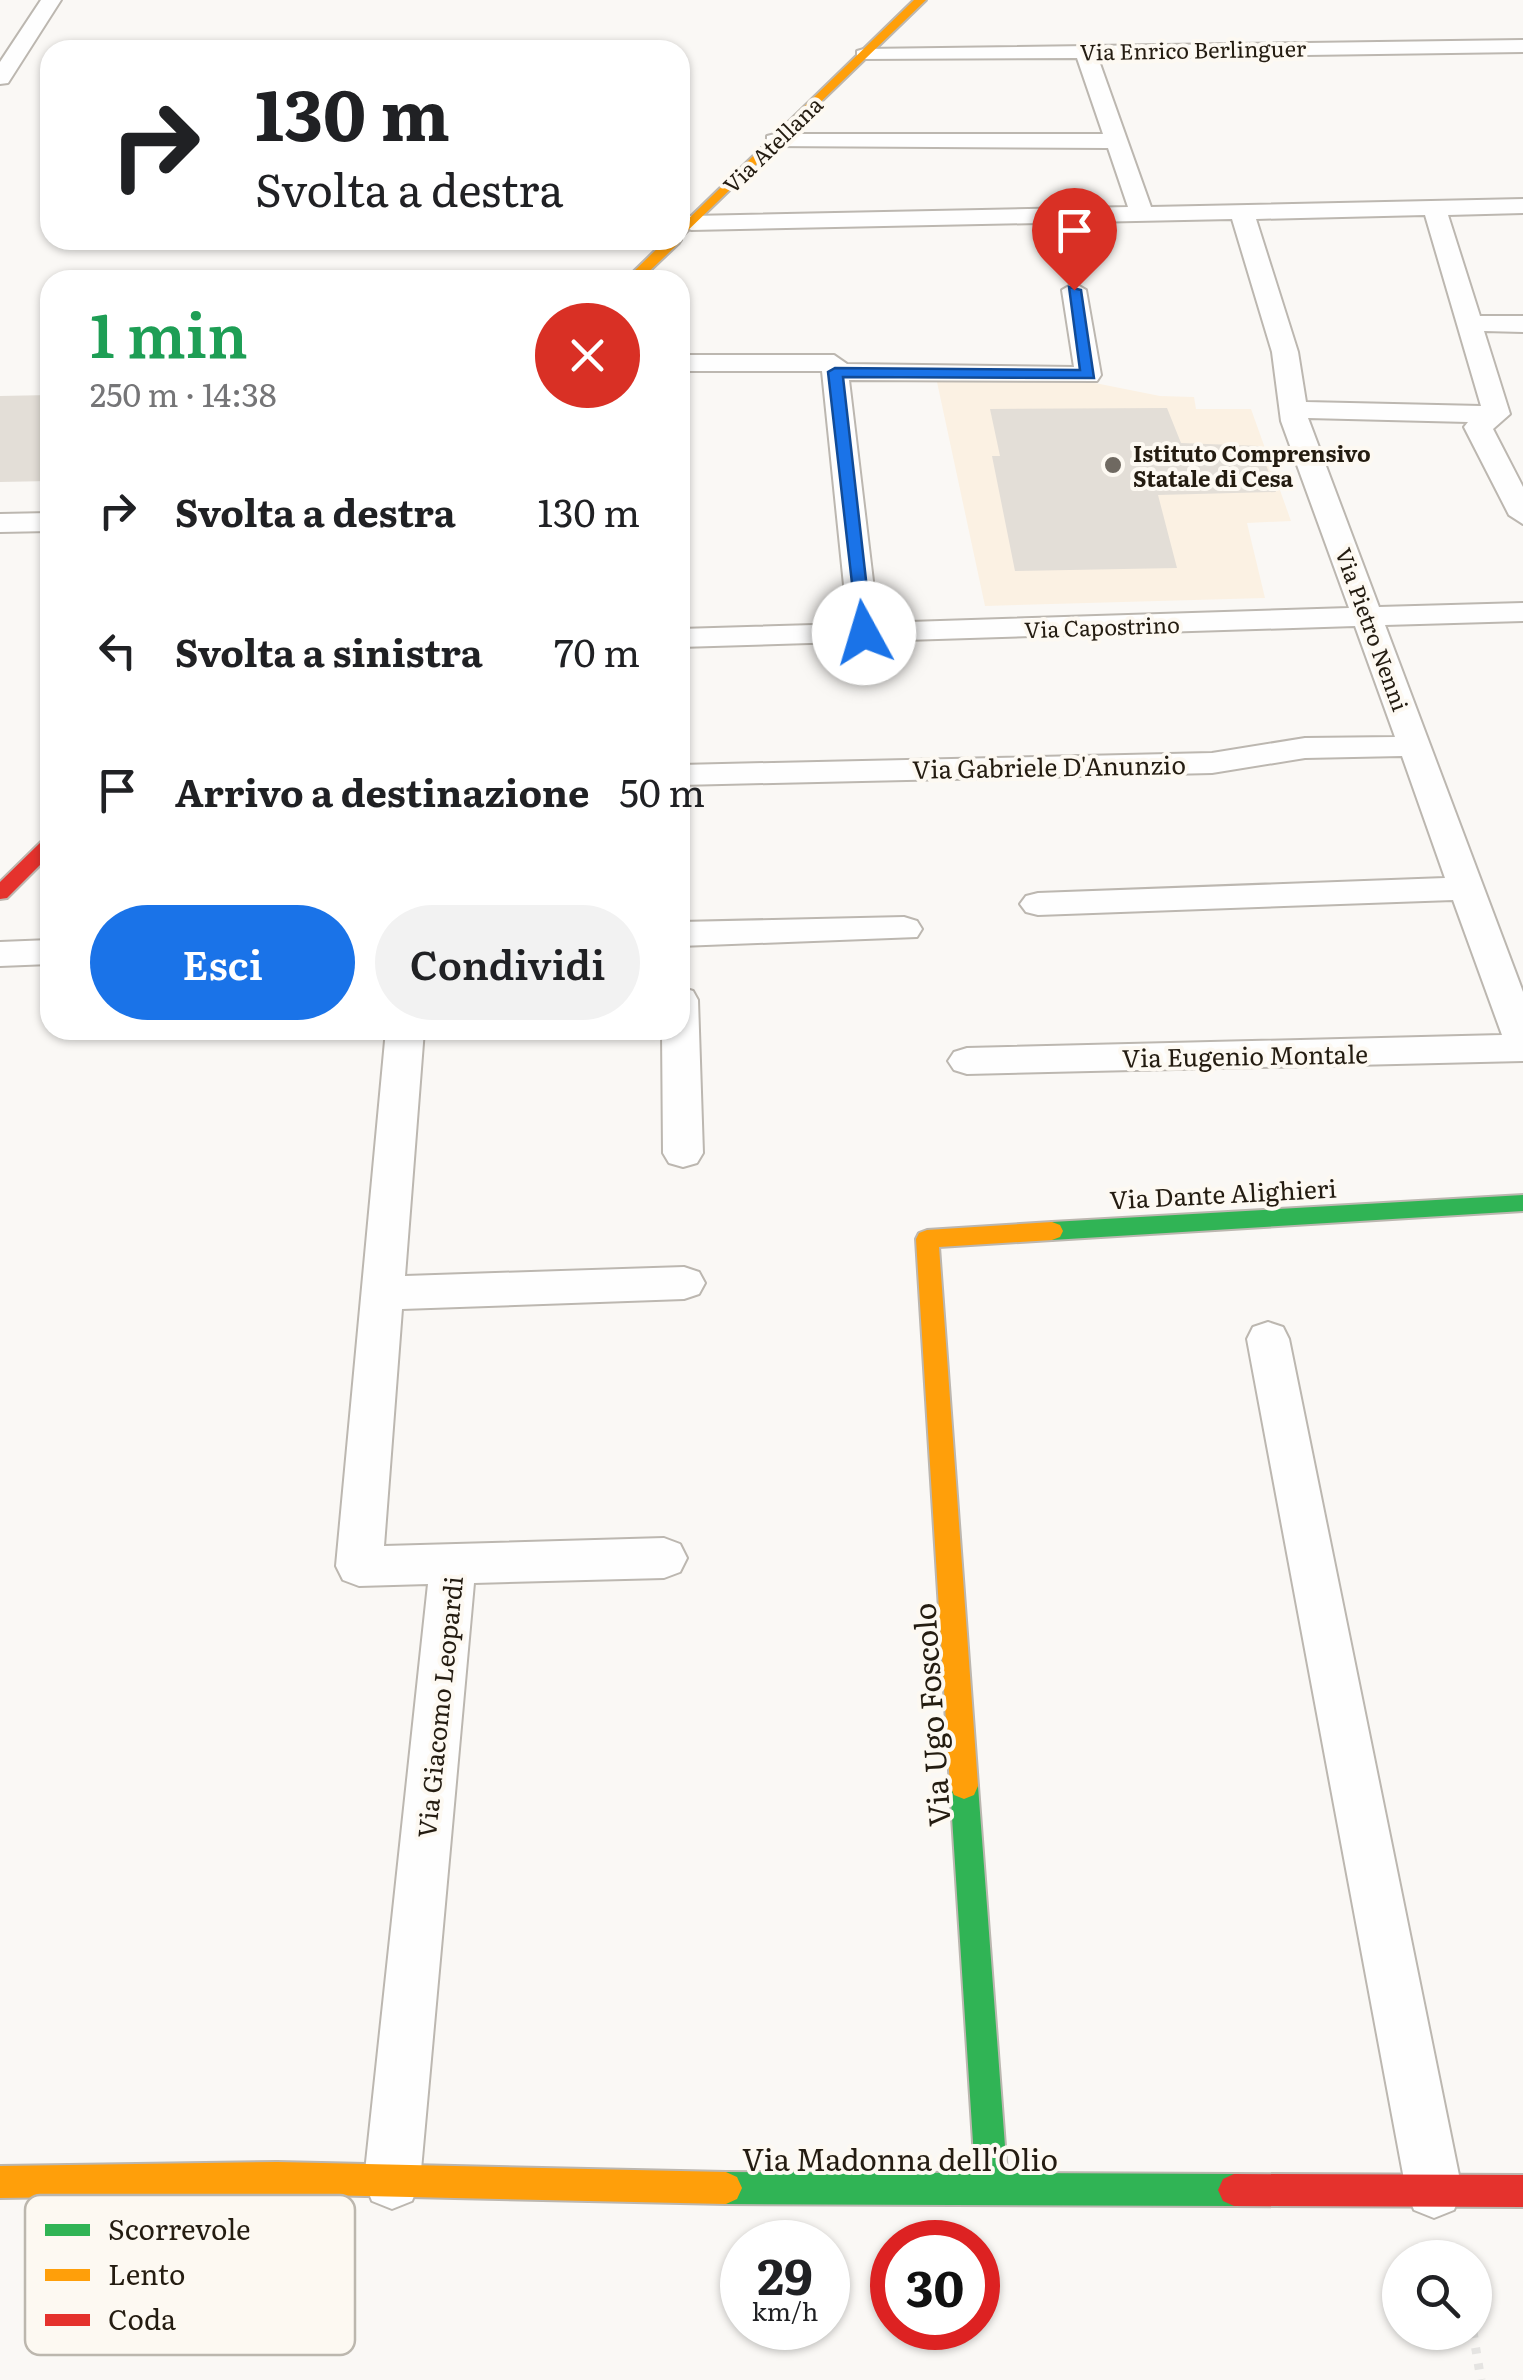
<!DOCTYPE html>
<html lang="it">
<meta charset="utf-8">
<style>
:root{--surface:#fff;--page:#f2f2f2;--text:#202124;--muted:#757577;--accent:#1a73e8}
body{margin:0;font-family:Literata,serif;background:var(--page);color:var(--text);height:100vh;display:flex;flex-direction:column;font-size:38px;white-space:nowrap}
*{box-sizing:border-box;margin:0}
p{font-size:32px;color:var(--muted)}
.icon{flex:none;width:55px;height:55px;fill:none;stroke:currentColor;stroke-width:2;stroke-linecap:round;stroke-linejoin:round}
.map{position:relative;flex:1;overflow:hidden}
.drawer{position:absolute;left:40px;top:270px;width:650px;height:770px;display:flex;flex-direction:column;background:var(--surface);border-radius:30px;box-shadow:0 2px 8px #0004}
.drawer>*{flex:none}
.hud{position:absolute;left:40px;top:40px;width:650px;height:210px;border-radius:30px;box-shadow:0 2px 8px #0004;background:#fff;color:var(--text);overflow:hidden}
.tools{position:absolute;left:1382px;top:2240px;display:grid;gap:20px}
.tools a{display:grid;place-items:center;width:110px;height:110px;border-radius:50%;background:var(--surface);box-shadow:0 2px 8px #0004;font-size:50px}
.speed{position:absolute;left:720px;top:2220px;display:flex;gap:20px;font-size:50px;font-weight:700;text-align:center}
.speed>*{display:grid;place-content:center;width:130px;height:130px;border-radius:50%;background:var(--surface);box-shadow:0 2px 8px #0004;line-height:1}
.speed small{font-size:25px;font-weight:400}
.speed .limit{border:15px solid #d22;background:#fff;color:#111}
.pin{position:absolute;display:grid;place-items:center;width:85px;height:85px;color:#fff;margin:-102px -42px;border-radius:50% 50% 50% 0;rotate:-45deg;box-shadow:0 0 10px #0007}
.pin .icon{rotate:45deg}
.me{position:absolute;width:110px;margin:-55px;rotate:354deg;stroke-linejoin:round;filter:drop-shadow(0 0 8px #0008)}
.turn{display:flex;align-items:center;gap:35px;height:210px;padding:0 50px;font-size:45px}
.turn .icon{width:130px;height:130px;stroke-width:2.5}
.turn b{display:block;font-size:70px;line-height:85px}
.round{display:grid;place-items:center;flex:none;width:105px;height:105px;border-radius:52px;background:var(--page)}
.overview{display:flex;align-items:center;justify-content:space-between;height:170px;padding:0 50px}
h1{font-size:60px;font-weight:600;line-height:75px;color:#1e9e55}
.button{display:flex;gap:20px;margin-top:auto;padding:20px 50px}
.button a{flex:1;height:115px;border-radius:60px;background:var(--accent);color:#fff;font-size:40px;font-weight:600;line-height:115px;text-align:center}
.button a+a{background:var(--page);color:var(--text)}
ul{padding:0;list-style:none}
li{display:flex;align-items:center;gap:30px;height:140px;padding:0 50px}
li div{flex:1}
li b{display:block;font-size:38px}
li em{font-style:normal}
.map>svg:first-child{display:block}
.built{fill:#fbf1e3}
.building{fill:#e3ded7}
.lines{fill:none;stroke-linecap:round;stroke-linejoin:round}
.street-casing{stroke:#bcb7b0;stroke-width:4}
.fast-casing{stroke:#bcb7b0;stroke-width:4}
.slow-casing{stroke:#bcb7b0;stroke-width:4}
.jam-casing{stroke:#bcb7b0;stroke-width:4}
.path{stroke:#e5e4e2;stroke-width:9;stroke-dasharray:6 10;stroke-linecap:butt}
.street{fill:#fefefe;fill-rule:evenodd}
.fast{fill:#30b455;fill-rule:evenodd}
.slow{fill:#ff9f0a;fill-rule:evenodd}
.jam{fill:#e5322d;fill-rule:evenodd}
.route{fill:#1a73e8;stroke:#114b97;stroke-width:2.5}
.poi-dot{fill:#6f6961;stroke:#fdf9f2;stroke-width:4}
.labels{text-anchor:middle;dominant-baseline:central;stroke-width:8;stroke-linejoin:round;paint-order:stroke}
.far-street-label{font-size:22px;fill:#241c11;stroke:#fdf9f2}
.far-poi-label{font-size:22px;font-weight:bold;fill:#241c11;stroke:#fdf9f2;text-anchor:start}
.street-label{font-size:25px;fill:#241c11;stroke:#fdf9f2}
.near-street-label{font-size:30px;fill:#241c11;stroke:#fdf9f2}
.key{fill:#fdf9f2;stroke:#bcb7ae;stroke-width:2.5}
.key-label{font-size:28px;fill:#241c11}
</style>
<div class="map">
<svg width="1523" height="2380" viewBox="0 0 1523 2380">
<rect width="100%" height="100%" fill="#faf8f5"/>
<path class="built" d="M 937,382 L 1095,383 L 1160,396 L 1194,397 L 1196,409 L 1251,409 L 1291,521 L 1247,523 L 1265,598 L 985,606 Z"/>
<path class="building" d="M 50,395 L 50,481 L 0,482 L 0,396 Z
M 1167,408 L 1181,443 L 1259,446 L 1276,492 L 1158,495 L 1177,568 L 1015,571 L 992,456 L 1000,456 L 990,409 Z"/>
<g class="lines">
<g class="street-casing">
<path id="street" d="M 41,0 L 61,0 L 8,83 L 0,84 L 0,62 Z
M 1523,40 L 1523,52 L 1098,58 L 1151,207 L 1523,199 L 1523,213 L 1448,215 L 1480,316 L 1523,316 L 1523,332 L 1484,331 L 1510,414 L 1493,429 L 1523,487 L 1523,524 L 1509,515 L 1464,427 L 1468,422 L 1308,418 L 1379,607 L 1523,603 L 1523,621 L 1385,625 L 1523,992 L 1523,1061 L 967,1074 L 954,1070 L 948,1061 L 954,1052 L 967,1048 L 1502,1035 L 1453,900 L 1038,915 L 1026,912 L 1020,904 L 1026,896 L 1038,893 L 1445,878 L 1402,756 L 1305,758 L 1212,773 L 680,785 L 680,765 L 1212,753 L 1305,738 L 1395,737 L 1355,626 L 680,647 L 680,629 L 848,624 L 822,371 L 680,371 L 680,355 L 834,355 L 847,364 L 1074,367 L 1062,290 L 1074,283 L 1086,290 L 1101,375 L 1097,381 L 849,380 L 878,623 L 1349,608 L 1281,421 L 1272,352 L 1232,219 L 691,230 L 680,222 L 691,216 L 1128,207 L 1108,148 L 767,146 L 767,136 L 775,134 L 1103,134 L 1077,58 L 857,59 L 857,51 L 864,49 ZM 1425,215 L 1481,406 L 1306,402 L 1298,352 L 1256,219 Z
M 50,513 L 50,531 L 0,532 L 0,514 Z
M 904,917 L 917,921 L 922,929 L 917,937 L 680,946 L 680,922 Z
M 50,940 L 50,964 L 0,966 L 0,942 Z
M 680,987 L 693,991 L 698,1000 L 703,1153 L 697,1163 L 683,1167 L 669,1163 L 663,1153 L 662,1030 L 680,1030 Z
M 386,1030 L 424,1030 L 405,1276 L 684,1267 L 699,1272 L 705,1283 L 699,1294 L 684,1299 L 402,1309 L 384,1546 L 664,1538 L 680,1544 L 687,1558 L 680,1572 L 664,1578 L 474,1583 L 420,2181 L 412,2201 L 392,2209 L 372,2201 L 364,2181 L 428,1584 L 359,1586 L 343,1580 L 336,1566 Z
M 1268,1322 L 1283,1327 L 1289,1339 L 1462,2190 L 1454,2210 L 1434,2218 L 1414,2210 L 1406,2190 L 1247,1339 L 1253,1327 Z"/>
</g>
<g class="fast-casing">
<path id="fast" d="M 1523,1195 L 1523,1211 L 1052,1240 L 1044,1237 L 1041,1231 L 1044,1225 L 1052,1222 Z
M 964,1773 L 974,1777 L 978,1786 L 1007,2173 L 1234,2174 L 1245,2179 L 1250,2190 L 1245,2201 L 1234,2206 L 726,2204 L 715,2199 L 710,2188 L 715,2177 L 726,2172 L 975,2173 L 950,1786 L 954,1777 Z"/>
</g>
<g class="slow-casing">
<path id="slow" d="M 914,0 L 926,0 L 680,238 L 680,227 Z
M 680,239 L 681,240 L 679,243 L 640,280 L 625,280 L 666,240 Z
M 1052,1222 L 1060,1225 L 1063,1231 L 1060,1237 L 1052,1240 L 939,1247 L 978,1786 L 974,1795 L 964,1799 L 954,1795 L 950,1786 L 916,1239 L 919,1233 L 927,1230 Z
M 277,2162 L 726,2172 L 737,2177 L 742,2188 L 737,2199 L 726,2204 L 277,2194 L 0,2198 L 0,2166 Z"/>
</g>
<g class="jam-casing">
<path id="jam" d="M 50,838 L 50,855 L 7,898 L 0,899 L 0,882 L 43,840 Z
M 1234,2174 L 1523,2175 L 1523,2207 L 1234,2206 L 1223,2201 L 1218,2190 L 1223,2179 Z"/>
</g>
<path class="path" d="M 1473,2332 L 1481,2380"/>
<use href="#street" class="street"/>
<use href="#fast" class="fast"/>
<use href="#slow" class="slow"/>
<use href="#jam" class="jam"/>
</g>
<path class="route" d="M 1069,287 L 1081,290 L 1094,378 L 843,377 L 872,633 L 858,636 L 828,372 L 835,368 L 1080,370 Z"/>
<circle class="poi-dot" cx="1113" cy="465" r="10"/>
<g class="labels">
<g class="far-street-label">
<text transform="translate(1193 49) rotate(-1)">Via Enrico Berlinguer</text>
<text transform="translate(772 144) rotate(-44)">Via Atellana</text>
<text transform="translate(1102 626) rotate(-2)">Via Capostrino</text>
<text transform="translate(1373 629) rotate(70)">Via Pietro Nenni</text>
</g>
<g class="far-poi-label">
<text x="1133" y="452">Istituto Comprensivo<tspan x="1133" dy="25">Statale di Cesa</tspan></text>
</g>
<g class="street-label">
<text transform="translate(1049 766) rotate(-1)">Via Gabriele D'Anunzio</text>
<text transform="translate(1245 1055) rotate(-1)">Via Eugenio Montale</text>
<text transform="translate(1223 1193) rotate(-3)">Via Dante Alighieri</text>
<text transform="translate(439 1707) rotate(-84)">Via Giacomo Leopardi</text>
</g>
<g class="near-street-label">
<text transform="translate(930 1715) rotate(-94)">Via Ugo Foscolo</text>
<text x="900" y="2158">Via Madonna dell'Olio</text>
</g>
</g>
<rect x="25" y="2195" width="330" height="160" rx="15" class="key"/>
<rect x="45" y="2224" width="45" height="12" fill="#30b455"/>
<rect x="45" y="2269" width="45" height="12" fill="#ff9f0a"/>
<rect x="45" y="2314" width="45" height="12" fill="#e5322d"/>
<g class="key-label">
<text x="108" y="2240">Scorrevole</text>
<text x="108" y="2285">Lento</text>
<text x="108" y="2330">Coda</text>
</g>
</svg>
<div class="tools">
<a><svg class="icon" aria-label="search" viewBox="0 0 24 24"><circle cx="10" cy="10" r="6"/><path d="M15 15l6 6"/></svg></a>
</div>
<div class="speed"><div>29<small>km/h</small></div><div class="limit">30</div></div>
<div class="pin" style="left:1074px;top:290px;background:#d93025"><svg class="icon" aria-label="arrive" viewBox="0 0 24 24"><path d="M6 21V4h12l-3 4 3 4H6"/></svg></div>
<svg class="me" style="left:864px;top:633px" viewBox="-20 -20 40 40"><circle r="19" fill="#fff"/><path d="M0-13L10 11 0 6-10 11z" fill="#1a73e8"/></svg>
<div class="hud">
<div class="turn"><svg class="icon" aria-label="right" viewBox="0 0 24 24"><path d="M7 20v-9h11M14 6l5 5-5 5"/></svg><div><b>130 m</b>Svolta a destra</div></div>
</div>
<section class="drawer">
<div class="overview"><div><h1>1 min</h1><p>250 m · 14:38</p></div><a class="round" style="background:#d93025;color:#fff"><svg class="icon" aria-label="close" viewBox="0 0 24 24"><path d="M6 6l12 12M18 6L6 18"/></svg></a></div>
<ul>
<li><svg class="icon" aria-label="right" viewBox="0 0 24 24"><path d="M7 20v-9h11M14 6l5 5-5 5"/></svg><div><b>Svolta a destra</b></div><em>130 m</em></li>
<li><svg class="icon" aria-label="left" viewBox="0 0 24 24"><path d="M17 20v-9H6M10 6l-5 5 5 5"/></svg><div><b>Svolta a sinistra</b></div><em>70 m</em></li>
<li><svg class="icon" aria-label="arrive" viewBox="0 0 24 24"><path d="M6 21V4h12l-3 4 3 4H6"/></svg><div><b>Arrivo a destinazione</b></div><em>50 m</em></li>
</ul>
<div class="button"><a>Esci</a><a>Condividi</a></div>
</section>
</div>
